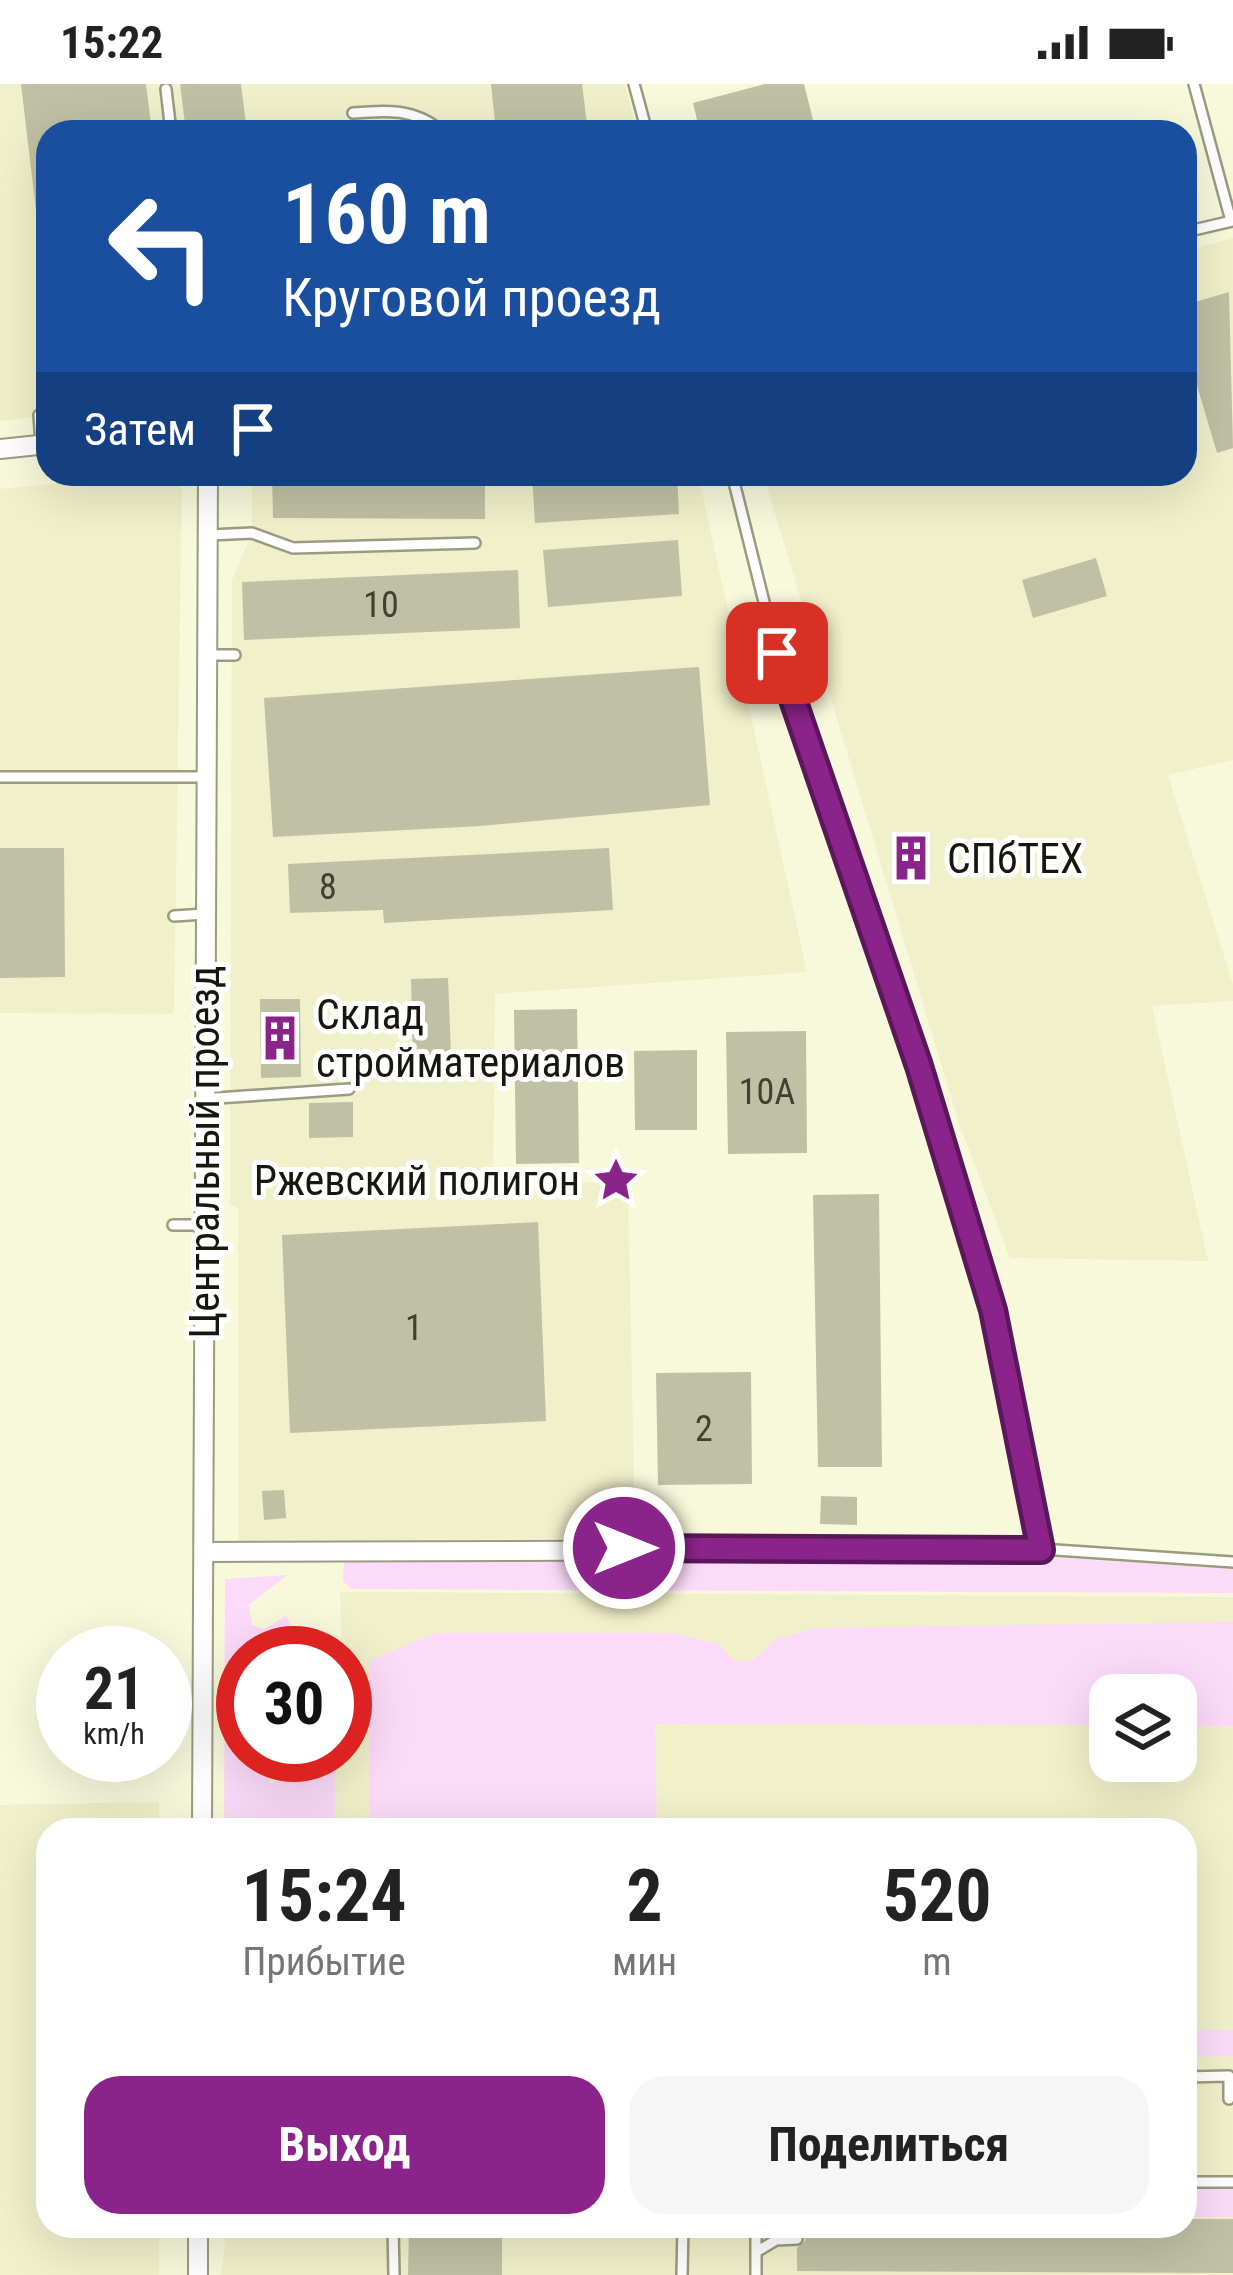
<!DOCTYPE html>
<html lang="ru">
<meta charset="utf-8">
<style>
:root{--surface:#fff;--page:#f6f6f6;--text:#222;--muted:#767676;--accent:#8b248a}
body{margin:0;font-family:"Roboto Condensed",sans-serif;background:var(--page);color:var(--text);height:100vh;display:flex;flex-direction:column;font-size:45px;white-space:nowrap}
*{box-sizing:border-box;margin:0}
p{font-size:39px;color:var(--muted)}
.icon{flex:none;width:66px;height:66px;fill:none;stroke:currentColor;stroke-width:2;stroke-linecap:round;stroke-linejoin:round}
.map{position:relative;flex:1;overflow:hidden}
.details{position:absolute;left:36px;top:1734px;width:1161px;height:420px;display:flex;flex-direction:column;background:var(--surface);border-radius:36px;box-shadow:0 12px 48px #0002}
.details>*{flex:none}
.guide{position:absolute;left:36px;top:36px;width:1161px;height:366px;border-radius:36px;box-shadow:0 12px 48px #0002;background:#1a4fa0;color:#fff;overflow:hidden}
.buttons{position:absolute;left:1089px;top:1590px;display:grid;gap:24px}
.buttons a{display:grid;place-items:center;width:108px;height:108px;border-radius:24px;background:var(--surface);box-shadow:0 12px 48px #0002;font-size:60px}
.speed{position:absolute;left:36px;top:1542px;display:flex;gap:24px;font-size:60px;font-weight:700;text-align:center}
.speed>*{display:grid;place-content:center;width:156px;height:156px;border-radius:50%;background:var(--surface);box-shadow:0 12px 48px #0002;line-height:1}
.speed small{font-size:30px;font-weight:400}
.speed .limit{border:18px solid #d22;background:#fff;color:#111}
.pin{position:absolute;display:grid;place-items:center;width:102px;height:102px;color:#fff;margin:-51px;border-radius:24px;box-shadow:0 6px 18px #0006}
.me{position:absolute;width:132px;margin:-66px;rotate:90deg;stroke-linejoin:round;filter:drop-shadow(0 0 9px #0008)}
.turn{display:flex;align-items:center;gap:42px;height:252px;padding:0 48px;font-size:54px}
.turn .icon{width:156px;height:156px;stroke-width:2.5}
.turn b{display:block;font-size:84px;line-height:102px}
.then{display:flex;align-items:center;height:114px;padding:0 48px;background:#0003;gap:24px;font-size:45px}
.eta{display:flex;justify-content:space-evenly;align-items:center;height:204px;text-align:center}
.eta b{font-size:72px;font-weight:700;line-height:84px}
.action{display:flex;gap:24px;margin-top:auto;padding:24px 48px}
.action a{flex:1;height:138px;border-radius:36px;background:var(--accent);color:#fff;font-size:48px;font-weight:700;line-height:138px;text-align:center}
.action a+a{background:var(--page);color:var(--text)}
.status{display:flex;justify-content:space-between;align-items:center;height:84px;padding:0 60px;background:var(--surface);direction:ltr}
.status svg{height:33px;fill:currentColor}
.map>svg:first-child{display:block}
.built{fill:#f0f0cb;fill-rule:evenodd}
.green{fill:#fcdaf9}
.building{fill:#c0c0a4}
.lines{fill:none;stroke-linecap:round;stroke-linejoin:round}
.lane-casing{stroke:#9b9b80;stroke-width:14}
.street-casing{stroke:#9b9b80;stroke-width:22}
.lane{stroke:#fff;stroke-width:9}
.street{stroke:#fff;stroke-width:18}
.route-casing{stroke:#5a175a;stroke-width:30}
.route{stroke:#8b248a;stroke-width:21}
.labels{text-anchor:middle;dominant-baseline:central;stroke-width:10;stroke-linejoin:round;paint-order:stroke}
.number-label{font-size:36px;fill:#414133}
.poi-label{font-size:42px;fill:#17170d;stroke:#fff;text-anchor:start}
.street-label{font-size:42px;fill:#17170d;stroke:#fff}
</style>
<div class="status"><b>15:22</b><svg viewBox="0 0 49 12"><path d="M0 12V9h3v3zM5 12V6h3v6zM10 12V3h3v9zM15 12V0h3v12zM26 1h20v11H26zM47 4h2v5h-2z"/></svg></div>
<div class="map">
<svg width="1233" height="2191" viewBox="0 0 1233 2191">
<rect width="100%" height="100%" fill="#f8f8db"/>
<path class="built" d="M 0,0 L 625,0 L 637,48 L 48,48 L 48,331 L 0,337 Z
M 1233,154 L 1233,676 L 1168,691 L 1233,901 L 1233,917 L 1152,922 L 1208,1177 L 1010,1174 L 959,1039 L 763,390 L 1185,390 L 1185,167 Z
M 151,390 L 182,390 L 174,930 L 0,929 L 0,405 Z
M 252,390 L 698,390 L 807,888 L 495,910 L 493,1100 L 628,1098 L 635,1454 L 238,1457 L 238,1124 L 230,1121 L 232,496 L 252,449 Z
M 340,1508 L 1233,1513 L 1233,2191 L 221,2191 L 227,2142 L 1185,2142 L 1185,1746 L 334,1746 L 336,1671 L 345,1671 ZM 1110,1611 L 1176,1611 L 1176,1677 L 1110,1677 Z
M 159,1718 L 159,1746 L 48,1746 L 48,2142 L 159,2142 L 159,2191 L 0,2191 L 0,1721 Z"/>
<path class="green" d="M 1045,1473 L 1233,1485 L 1233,1509 L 351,1505 L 343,1497 L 344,1478 Z
M 287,1491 L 249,1521 L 252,1541 L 264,1545 L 286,1532 L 294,1547 L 289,1569 L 243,1569 L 243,1671 L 263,1671 L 270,1699 L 285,1695 L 295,1671 L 336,1671 L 334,1746 L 224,1746 L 225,1495 Z
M 1233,1538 L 1233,1642 L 1176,1642 L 1176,1611 L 1110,1611 L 1110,1641 L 655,1640 L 657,1746 L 369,1746 L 369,1577 L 435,1549 L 670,1549 L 719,1560 L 734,1578 L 755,1575 L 774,1557 L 814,1544 Z
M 1185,1946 L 1233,1946 L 1233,1972 L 1185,1973 Z
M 1185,2100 L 1233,2100 L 1233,2133 L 1185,2133 Z"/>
<path class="building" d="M 21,0 L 146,0 L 152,48 L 48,48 L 48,152 L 39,152 Z
M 180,0 L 241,0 L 247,48 L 186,48 Z
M 491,0 L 582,0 L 587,40 L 496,48 Z
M 765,0 L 804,0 L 813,36 L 769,48 L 700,48 L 693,19 Z
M 1229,208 L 1233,364 L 1217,369 L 1185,261 L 1185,221 Z
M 272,390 L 485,390 L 485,435 L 273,434 Z
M 532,390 L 677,390 L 679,430 L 535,439 Z
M 678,456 L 682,512 L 548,523 L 543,466 Z
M 1096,474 L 1107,512 L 1033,534 L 1022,496 Z
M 518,486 L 520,544 L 244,556 L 242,498 Z
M 699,583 L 710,721 L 481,742 L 273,753 L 264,614 Z
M 919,753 L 930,788 L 904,796 L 893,761 Z
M 0,764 L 64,764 L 65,893 L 0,894 Z
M 609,764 L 613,826 L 384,839 L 383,826 L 290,829 L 288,780 Z
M 448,894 L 451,971 L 413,972 L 411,895 Z
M 260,915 L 300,915 L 301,993 L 261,994 Z
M 577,925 L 579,1079 L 516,1080 L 514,926 Z
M 806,947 L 807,1069 L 728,1070 L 726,948 Z
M 697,966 L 697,1046 L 635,1046 L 634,967 Z
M 353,1018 L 353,1053 L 309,1054 L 309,1019 Z
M 879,1110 L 882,1383 L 818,1383 L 813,1111 Z
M 538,1138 L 546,1337 L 290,1349 L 282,1151 Z
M 751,1288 L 752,1400 L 658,1401 L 656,1289 Z
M 284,1406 L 286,1434 L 264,1436 L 262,1407 Z
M 821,1412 L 857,1413 L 857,1441 L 820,1440 Z
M 1185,2135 L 1233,2135 L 1233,2189 L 797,2187 L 797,2164 L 806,2156 L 797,2142 L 1185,2142 Z
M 409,2142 L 502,2142 L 502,2191 L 408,2191 Z"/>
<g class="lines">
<g class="lane-casing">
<path id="lane" d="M 634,0 L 647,48
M 1194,0 L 1231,137
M 166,5 L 171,48
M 353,29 C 385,26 416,24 442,48
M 1185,148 L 1232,137
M 39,331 L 41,360
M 732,390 L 787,610 L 919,983 L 993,1226 L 1041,1465 L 1233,1478
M 210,451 L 252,449 L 293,464 L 475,459
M 209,571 L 235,571
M 0,693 L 205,693
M 174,832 L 204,830
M 203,1015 L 349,1005
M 173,1141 L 203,1141
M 1185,1993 L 1229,1992 L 1229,2015
M 1185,2098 L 1233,2098
M 393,2142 L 394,2191
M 756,2168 L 776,2156 L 797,2155
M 682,2191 L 683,2142
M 756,2191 L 756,2142"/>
</g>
<g class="street-casing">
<path id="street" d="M 0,365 L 48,360
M 205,1468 L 1041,1465
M 202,1746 L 208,390
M 198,2191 L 198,2142"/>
</g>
<use href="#lane" class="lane"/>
<use href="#street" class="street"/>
</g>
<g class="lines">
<g class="route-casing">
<path id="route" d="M 624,1464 L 1041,1466 L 993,1226 L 919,982 L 777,569"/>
</g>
<use href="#route" class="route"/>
</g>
<defs>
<g id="building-bare" transform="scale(3.6)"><path d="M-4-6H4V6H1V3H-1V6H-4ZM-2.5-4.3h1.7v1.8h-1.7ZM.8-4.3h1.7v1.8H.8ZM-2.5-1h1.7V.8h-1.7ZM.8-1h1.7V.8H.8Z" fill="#8b248a" stroke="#fff" stroke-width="2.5" paint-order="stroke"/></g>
<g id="sight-bare" transform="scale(3.6)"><path d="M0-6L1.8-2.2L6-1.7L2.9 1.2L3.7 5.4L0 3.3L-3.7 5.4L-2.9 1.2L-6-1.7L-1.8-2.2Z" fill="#8b248a" stroke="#fff" stroke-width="2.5" paint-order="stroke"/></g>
</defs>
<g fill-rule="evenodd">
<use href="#building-bare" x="911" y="774"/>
<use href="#building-bare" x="280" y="954"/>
<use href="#sight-bare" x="616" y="1096"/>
</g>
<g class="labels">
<g class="number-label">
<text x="381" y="521">10</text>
<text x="328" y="803">8</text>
<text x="767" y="1008">10А</text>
<text x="414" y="1244">1</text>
<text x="704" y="1345">2</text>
</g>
<g class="poi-label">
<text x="947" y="774">СПбТЕХ</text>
<text x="316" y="930">Склад<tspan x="316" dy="48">стройматериалов</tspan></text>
<text x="580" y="1096" text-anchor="end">Ржевский полигон</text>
</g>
<g class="street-label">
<text transform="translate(204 1068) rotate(-90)">Центральный проезд</text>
</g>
</g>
</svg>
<div class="buttons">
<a><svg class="icon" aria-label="layers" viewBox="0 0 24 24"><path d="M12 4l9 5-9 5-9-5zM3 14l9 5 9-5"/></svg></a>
</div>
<div class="speed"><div>21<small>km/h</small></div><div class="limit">30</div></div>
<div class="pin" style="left:777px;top:569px;background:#d93025"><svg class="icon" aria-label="arrive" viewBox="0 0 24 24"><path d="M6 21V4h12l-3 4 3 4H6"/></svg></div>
<svg class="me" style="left:624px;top:1464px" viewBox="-20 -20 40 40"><circle r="17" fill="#8b248a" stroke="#fff" stroke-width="3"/><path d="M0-11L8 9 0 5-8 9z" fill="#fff"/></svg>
<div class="guide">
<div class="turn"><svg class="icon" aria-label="left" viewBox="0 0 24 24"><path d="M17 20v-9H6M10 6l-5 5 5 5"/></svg><div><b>160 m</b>Круговой проезд</div></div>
<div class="then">Затем<svg class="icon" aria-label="arrive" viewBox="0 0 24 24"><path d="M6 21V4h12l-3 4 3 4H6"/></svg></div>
</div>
<section class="details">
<div class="eta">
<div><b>15:24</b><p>Прибытие</p></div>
<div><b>2</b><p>мин</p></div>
<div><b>520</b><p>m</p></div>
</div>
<div class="action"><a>Выход</a><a>Поделиться</a></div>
</section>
</div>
